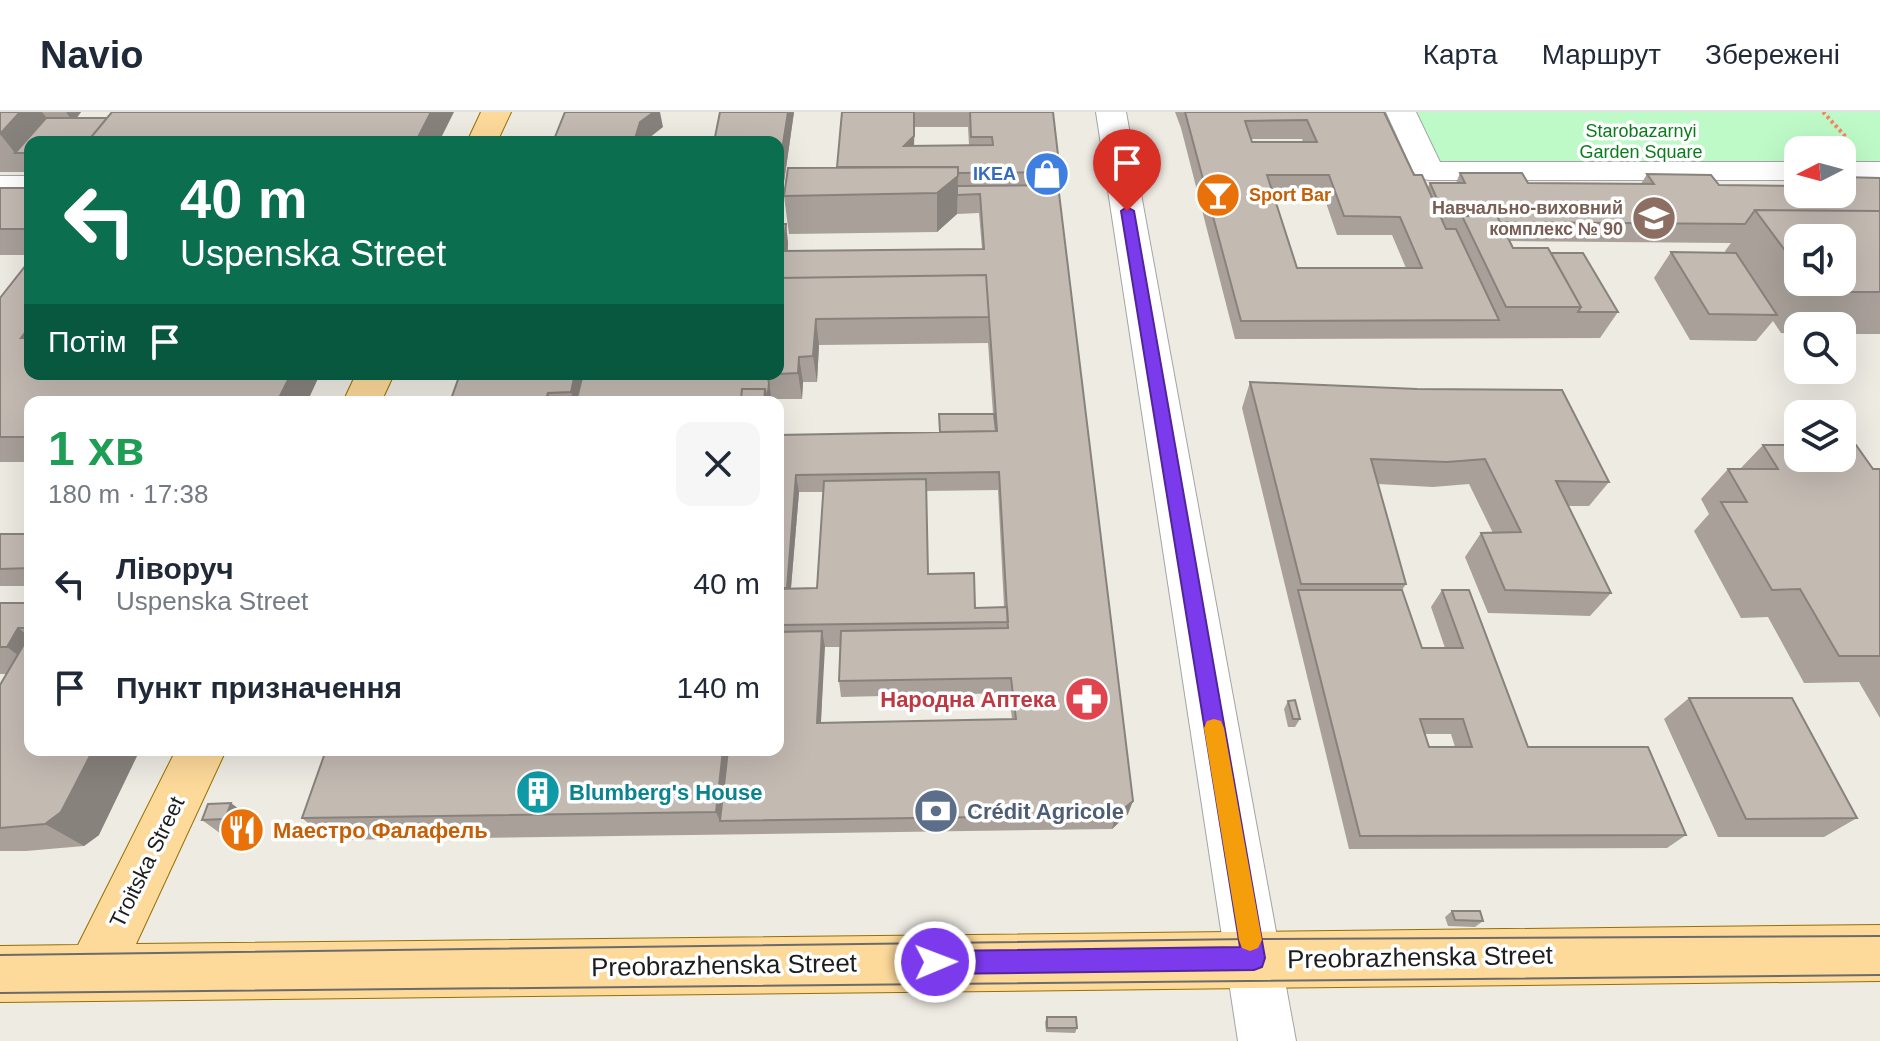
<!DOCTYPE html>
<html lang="uk">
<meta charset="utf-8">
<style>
:root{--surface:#fff;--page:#f6f6f7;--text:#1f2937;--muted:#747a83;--line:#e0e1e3}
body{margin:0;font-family:Arial,sans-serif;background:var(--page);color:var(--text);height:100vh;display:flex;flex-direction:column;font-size:30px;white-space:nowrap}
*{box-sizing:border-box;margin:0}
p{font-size:26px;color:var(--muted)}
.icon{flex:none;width:44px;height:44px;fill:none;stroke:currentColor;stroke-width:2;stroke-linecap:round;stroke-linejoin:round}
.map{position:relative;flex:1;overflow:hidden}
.drawer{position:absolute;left:24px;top:284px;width:760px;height:360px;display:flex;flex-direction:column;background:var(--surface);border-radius:16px;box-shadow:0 8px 32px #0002}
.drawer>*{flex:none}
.top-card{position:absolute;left:24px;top:24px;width:760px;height:244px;border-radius:16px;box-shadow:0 8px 32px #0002;background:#0b6e4f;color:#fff;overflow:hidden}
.needle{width:52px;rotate:264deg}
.fabs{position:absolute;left:1784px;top:24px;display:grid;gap:16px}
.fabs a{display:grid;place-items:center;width:72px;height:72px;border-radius:16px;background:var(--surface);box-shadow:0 8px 32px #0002;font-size:40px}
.pin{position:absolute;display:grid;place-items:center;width:68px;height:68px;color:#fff;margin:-82px -34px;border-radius:50% 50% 50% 0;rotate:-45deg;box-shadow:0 0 8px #0007}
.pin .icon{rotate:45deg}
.me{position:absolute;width:88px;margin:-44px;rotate:89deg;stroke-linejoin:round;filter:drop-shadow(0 0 6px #0008)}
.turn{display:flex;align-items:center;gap:28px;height:168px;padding:0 24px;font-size:36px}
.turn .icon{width:104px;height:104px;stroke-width:2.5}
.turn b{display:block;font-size:56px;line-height:68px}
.then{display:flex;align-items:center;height:76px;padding:0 24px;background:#0003;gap:16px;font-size:30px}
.round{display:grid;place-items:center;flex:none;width:84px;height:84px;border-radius:16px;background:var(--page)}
.overview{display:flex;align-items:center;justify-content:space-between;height:136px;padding:0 24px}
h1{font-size:48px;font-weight:700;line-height:60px;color:#1e9e55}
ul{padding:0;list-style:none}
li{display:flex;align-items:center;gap:24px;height:104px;padding:0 24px}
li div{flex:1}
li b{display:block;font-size:30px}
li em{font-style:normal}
header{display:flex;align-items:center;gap:48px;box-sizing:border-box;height:112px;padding:0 40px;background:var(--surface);border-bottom:2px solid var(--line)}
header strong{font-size:38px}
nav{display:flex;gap:44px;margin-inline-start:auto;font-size:28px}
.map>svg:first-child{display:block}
.park{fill:#befac8}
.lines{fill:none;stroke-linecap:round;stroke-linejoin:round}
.minor-casing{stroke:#a4a4a4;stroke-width:2}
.major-casing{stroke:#967000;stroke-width:2}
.path{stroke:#fb8267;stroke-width:4;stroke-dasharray:3 3;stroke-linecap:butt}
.minor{fill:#fff;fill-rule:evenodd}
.major{fill:#fdd99a;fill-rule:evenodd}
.tram{stroke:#6b6b6b;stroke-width:2}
.wall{fill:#a8a099;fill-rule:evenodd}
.shaded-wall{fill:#88827d}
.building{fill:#c3bab2;stroke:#88827d;stroke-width:2;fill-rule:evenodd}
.route{fill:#7c3aed;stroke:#51269a;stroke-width:2}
.slow{fill:#f59e0b}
.labels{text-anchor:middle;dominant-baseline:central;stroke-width:7;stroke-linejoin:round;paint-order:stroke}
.far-park-label{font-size:18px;fill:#0a7c1c;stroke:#fff}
.far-shop-label{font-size:18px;font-weight:bold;fill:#366cbe;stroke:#fff;text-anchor:end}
.far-food-label{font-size:18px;font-weight:bold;fill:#c56008;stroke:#fff;text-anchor:start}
.far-education-label{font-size:18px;font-weight:bold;fill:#785e54;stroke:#fff;text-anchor:end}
.health-label{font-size:22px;font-weight:bold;fill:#be3a42;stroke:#fff;text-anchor:end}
.culture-label{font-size:22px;font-weight:bold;fill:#0d838f;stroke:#fff;text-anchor:start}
.service-label{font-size:22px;font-weight:bold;fill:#4e5e75;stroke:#fff;text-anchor:start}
.food-label{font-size:22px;font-weight:bold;fill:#c56008;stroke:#fff;text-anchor:start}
.street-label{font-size:22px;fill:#1d1d1d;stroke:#fff}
.near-street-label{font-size:26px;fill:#1d1d1d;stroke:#fff}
</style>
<header>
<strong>Navio</strong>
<nav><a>Карта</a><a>Маршрут</a><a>Збережені</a></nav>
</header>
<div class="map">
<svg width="1880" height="929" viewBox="0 0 1880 929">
<rect width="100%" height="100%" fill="#eeebe3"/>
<path class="park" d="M 1401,0 L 1880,0 L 1880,59 L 1842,59 L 1842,38 L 1798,38 L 1798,59 L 1429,59 Z"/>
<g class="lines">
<g class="minor-casing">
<path id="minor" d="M 1096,0 L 1126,0 L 1296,929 L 1238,929 Z
M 1386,0 L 1416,0 L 1440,50 L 1798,50 L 1798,68 L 1429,68 L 1418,66 L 1413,59 Z
M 1842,50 L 1880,50 L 1880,68 L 1842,68 Z
M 0,64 L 30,64 L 30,84 L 0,84 Z"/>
</g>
<g class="major-casing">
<path id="major" d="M 481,0 L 511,0 L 497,30 L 467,30 Z
M 356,262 L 394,262 L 381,290 L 343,290 Z
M 176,638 L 226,638 L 136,832 L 1880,813 L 1880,869 L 0,890 L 0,834 L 78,833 Z"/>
</g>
<path class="path" d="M 1823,0 L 1847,26"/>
<use href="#minor" class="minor"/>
<use href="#major" class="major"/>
<path class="tram" d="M 0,843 L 1250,827 L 1880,824
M 0,881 L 1880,863"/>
</g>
<path class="wall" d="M 0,0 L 81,0 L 77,6 L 454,0 L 30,30 L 30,60 L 0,60 Z
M 794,0 L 783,77 L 778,77 L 778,30 Z
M 842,0 L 1053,0 L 1060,60 L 1058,73 L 1128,702 L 1112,717 L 329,728 L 302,706 L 778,638 L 778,323 L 940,320 L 993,302 L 988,231 L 819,233 L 817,270 L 803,270 L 802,287 L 772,287 L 772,290 L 450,290 L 460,262 L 778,262 L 778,112 L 788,130 L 788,139 L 982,137 L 979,101 L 957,102 L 937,120 L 789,122 L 784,84 L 837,55 ZM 915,15 L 968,15 L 969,33 L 914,34 ZM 998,378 L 1004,495 L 975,496 L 928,462 L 926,379 ZM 799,380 L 823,380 L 817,476 L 791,476 ZM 824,535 L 840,535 L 839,569 L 841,585 L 1009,581 L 1012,607 L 821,611 Z
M 1175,0 L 1384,0 L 1414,63 L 1428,75 L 1430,71 L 1456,71 L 1460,61 L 1528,71 L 1641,72 L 1647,62 L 1719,73 L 1842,82 L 1842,68 L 1844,65 L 1880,66 L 1880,222 L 1842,222 L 1842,214 L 1798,214 L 1798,222 L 1781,221 L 1773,209 L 1756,229 L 1690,228 L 1654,166 L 1671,140 L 1726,141 L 1725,139 L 1731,131 L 1510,129 L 1513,136 L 1551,141 L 1618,200 L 1600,226 L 1235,227 L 1181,16 ZM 1251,27 L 1302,27 L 1303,30 L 1252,30 ZM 1273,82 L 1323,82 L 1337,123 L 1392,123 L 1406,156 L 1297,156 ZM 1798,126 L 1842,170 L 1798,170 Z
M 0,76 L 30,76 L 30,143 L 0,143 Z
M 0,186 L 30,262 L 320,262 L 307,290 L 30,290 L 30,350 L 0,350 Z
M 1250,270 L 1609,370 L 1589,394 L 1568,394 L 1611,481 L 1590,504 L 1488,501 L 1465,445 L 1481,421 L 1493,421 L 1469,372 L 1433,375 L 1378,372 L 1406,472 L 1402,478 L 1422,536 L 1445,536 L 1431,495 L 1442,478 L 1528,635 L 1686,723 L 1667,736 L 1349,737 L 1242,296 ZM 1425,622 L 1451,622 L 1455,635 L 1429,635 Z
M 1763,333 L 1873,357 L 1880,357 L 1880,606 L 1859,570 L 1804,571 L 1768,505 L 1741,506 L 1694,419 L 1709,402 L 1701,387 L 1728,357 L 1740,357 Z
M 0,422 L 30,422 L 30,474 L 0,474 Z
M 0,491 L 30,491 L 30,638 L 99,723 L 84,734 L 26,739 L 0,739 L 0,573 L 6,562 L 0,562 Z
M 1689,586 L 1857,706 L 1824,725 L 1718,725 L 1664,607 Z
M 1288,589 L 1300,607 L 1295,615 L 1288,615 L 1284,597 Z
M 208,692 L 256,710 L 250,726 L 228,727 L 202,708 Z
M 1452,799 L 1483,809 L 1475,815 L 1448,814 L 1445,805 Z
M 1047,905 L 1077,916 L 1075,921 L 1046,920 L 1045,910 Z"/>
<path class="shaded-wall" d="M 20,0 L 42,0 L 60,24 L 15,41 L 30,60 L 0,22 Z
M 66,0 L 81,0 L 73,10 Z
M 431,0 L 454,0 L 439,30 L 411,30 Z
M 651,0 L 660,0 L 663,15 L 644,30 L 634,30 L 640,10 Z
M 788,0 L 794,0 L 783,77 L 780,51 Z
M 914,0 L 914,55 L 904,34 Z
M 958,64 L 957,102 L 937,120 L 937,81 Z
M 786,112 L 788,130 L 786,158 L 783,139 Z
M 816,207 L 819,233 L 817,270 L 813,244 Z
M 30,214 L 30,236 L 21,226 Z
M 799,245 L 803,270 L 802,287 L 798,261 Z
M 291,262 L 320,262 L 307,290 L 277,290 Z
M 575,262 L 584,262 L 587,290 L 574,290 L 571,280 Z
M 769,271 L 772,290 L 764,290 L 765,277 Z
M 548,281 L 551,290 L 545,290 Z
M 796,363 L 799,380 L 789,499 L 786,483 Z
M 18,516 L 30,525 L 30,552 L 7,535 Z
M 822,519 L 825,535 L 820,626 L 817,611 Z
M 93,638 L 140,638 L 99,723 L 84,734 L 45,712 Z
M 723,638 L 735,638 L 720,709 L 716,700 Z
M 1133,689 L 1128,702 L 1112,717 L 1116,703 Z
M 231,691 L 256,710 L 250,726 L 225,707 Z"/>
<path class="building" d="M 0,0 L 20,0 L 0,22 Z
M 112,0 L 431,0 L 416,29 L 411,30 L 87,30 Z
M 565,0 L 654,0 L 640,10 L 634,30 L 553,30 Z
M 720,0 L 788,0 L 780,51 L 778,51 L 778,30 L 714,30 Z
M 842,0 L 914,0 L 914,24 L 904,34 L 993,33 L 992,25 L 971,25 L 970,0 L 1053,0 L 1060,60 L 958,61 L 958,55 L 837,55 Z
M 1185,0 L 1384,0 L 1414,63 L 1422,63 L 1446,117 L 1456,117 L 1499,208 L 1241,209 ZM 1307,8 L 1317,30 L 1252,30 L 1245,9 ZM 1267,63 L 1329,63 L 1344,104 L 1400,105 L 1422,156 L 1297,156 Z
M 46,6 L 107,6 L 87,30 L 30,30 L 30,41 L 15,41 Z
M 958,55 L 958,64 L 937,81 L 784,84 L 788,56 Z
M 1460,61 L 1522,61 L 1528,71 L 1654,72 L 1647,62 L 1711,63 L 1719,73 L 1798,74 L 1798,82 L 1842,82 L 1842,74 L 1852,74 L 1844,65 L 1880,66 L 1880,99 L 1755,98 L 1745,112 L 1500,110 L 1497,104 L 1481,104 L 1480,102 L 1443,101 L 1430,71 L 1465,71 Z
M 1058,73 L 1133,689 L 1116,703 L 720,709 L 728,638 L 778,638 L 778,520 L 822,519 L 817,611 L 1016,607 L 1011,566 L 839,569 L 841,519 L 1008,516 L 999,360 L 796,363 L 787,476 L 778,477 L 778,323 L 997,319 L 986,163 L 778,166 L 778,169 L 778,112 L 786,112 L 783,139 L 984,137 L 980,82 L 957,83 L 957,74 Z
M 0,76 L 30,76 L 30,117 L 0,117 Z
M 1755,98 L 1880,99 L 1880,180 L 1815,180 L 1808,170 L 1842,170 L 1842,126 L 1798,126 L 1798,156 Z
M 1462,104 L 1497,104 L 1513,136 L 1548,136 L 1581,195 L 1506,195 Z
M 1671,140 L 1736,141 L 1777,203 L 1709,202 Z
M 1551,141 L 1583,141 L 1618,200 L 1578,200 L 1581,195 Z
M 30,148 L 30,214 L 21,226 L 30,226 L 30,262 L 291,262 L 277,290 L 30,290 L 30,325 L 0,325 L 0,186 Z
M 986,163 L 989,205 L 816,207 L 813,244 L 799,245 L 798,261 L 778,262 L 778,166 Z
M 460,262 L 575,262 L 571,280 L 548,281 L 545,290 L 450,290 Z
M 583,262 L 767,262 L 769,271 L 767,289 L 765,277 L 742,277 L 741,287 L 714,288 L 714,290 L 576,290 Z
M 1250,270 L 1417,277 L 1562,278 L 1609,370 L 1556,369 L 1611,481 L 1505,478 L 1481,421 L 1521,420 L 1485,347 L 1447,350 L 1371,347 L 1406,472 L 1301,472 Z
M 742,277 L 765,277 L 764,290 L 714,290 L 714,288 L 741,287 Z
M 939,302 L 994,302 L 996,319 L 940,320 Z
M 1763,333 L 1798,333 L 1798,346 L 1842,346 L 1842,333 L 1856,333 L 1873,357 L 1880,357 L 1880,544 L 1839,544 L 1800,477 L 1772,478 L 1721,390 L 1747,390 L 1728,357 L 1778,357 Z
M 926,367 L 928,462 L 974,461 L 975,496 L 1007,495 L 1008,510 L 778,513 L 778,477 L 817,476 L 824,369 Z
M 0,422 L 30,422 L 30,456 L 0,457 Z
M 1298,478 L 1402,478 L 1422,536 L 1463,536 L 1442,478 L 1469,478 L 1528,635 L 1648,635 L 1686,723 L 1360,724 ZM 1420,607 L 1463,607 L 1472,635 L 1429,635 Z
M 0,491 L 30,491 L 30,516 L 18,516 L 7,535 L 0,535 Z
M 30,522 L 30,638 L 93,638 L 61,700 L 45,712 L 0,716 L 0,573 Z
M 1689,586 L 1792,586 L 1857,706 L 1746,707 Z
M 1295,588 L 1300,607 L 1293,607 L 1288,589 Z
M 326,638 L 723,638 L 716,700 L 302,706 Z
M 231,691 L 225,707 L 202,708 L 208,692 Z
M 1452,799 L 1480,799 L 1483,809 L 1455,808 Z
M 1047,905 L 1076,905 L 1077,916 L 1047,916 Z"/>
<path class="route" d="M 1127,95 L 1134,99 L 1265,846 L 1262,855 L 1254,858 L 935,862 L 927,859 L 924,850 L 927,842 L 935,839 L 1240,835 L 1121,99 Z"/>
<path class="slow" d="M 1214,607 L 1221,609 L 1224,616 L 1262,828 L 1258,836 L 1250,839 L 1242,836 L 1239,828 L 1204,616 L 1207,609 Z"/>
<defs>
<g id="shop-disc" transform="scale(2.3)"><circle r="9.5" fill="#3f7fe0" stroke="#fff"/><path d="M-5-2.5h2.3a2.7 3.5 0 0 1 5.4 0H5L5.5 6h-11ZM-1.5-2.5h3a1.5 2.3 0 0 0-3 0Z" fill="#fff"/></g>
<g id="bar-disc" transform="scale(2.3)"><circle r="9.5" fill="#e8710a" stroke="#fff"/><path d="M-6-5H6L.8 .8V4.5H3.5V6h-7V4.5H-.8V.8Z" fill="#fff"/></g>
<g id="school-disc" transform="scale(2.3)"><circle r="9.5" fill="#8d6e63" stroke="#fff"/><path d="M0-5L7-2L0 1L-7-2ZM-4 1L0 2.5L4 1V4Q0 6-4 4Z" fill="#fff"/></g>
<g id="pharmacy-disc" transform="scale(2.3)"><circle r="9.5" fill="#e0444e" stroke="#fff"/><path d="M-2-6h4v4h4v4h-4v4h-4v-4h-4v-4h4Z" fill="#fff"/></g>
<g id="building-disc" transform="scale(2.3)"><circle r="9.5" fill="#0f9aa8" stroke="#fff"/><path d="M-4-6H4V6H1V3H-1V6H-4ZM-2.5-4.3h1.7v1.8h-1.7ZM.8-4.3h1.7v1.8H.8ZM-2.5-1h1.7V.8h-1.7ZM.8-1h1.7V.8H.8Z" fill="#fff"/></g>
<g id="bank-disc" transform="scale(2.3)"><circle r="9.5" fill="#5c6f8a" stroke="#fff"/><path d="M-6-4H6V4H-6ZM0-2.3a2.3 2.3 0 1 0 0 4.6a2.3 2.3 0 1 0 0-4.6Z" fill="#fff"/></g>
<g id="restaurant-disc" transform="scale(2.3)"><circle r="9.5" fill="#e8710a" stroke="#fff"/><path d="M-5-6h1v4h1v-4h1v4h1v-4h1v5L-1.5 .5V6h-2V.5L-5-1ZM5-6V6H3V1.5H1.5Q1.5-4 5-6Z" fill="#fff"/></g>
</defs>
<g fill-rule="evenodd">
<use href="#shop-disc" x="1047" y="62"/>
<use href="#bar-disc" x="1218" y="83"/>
<use href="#school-disc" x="1654" y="106"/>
<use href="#pharmacy-disc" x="1087" y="587"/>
<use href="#building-disc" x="538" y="680"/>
<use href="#bank-disc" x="936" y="699"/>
<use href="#restaurant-disc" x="242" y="718"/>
</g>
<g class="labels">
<g class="far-park-label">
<text x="1641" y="19">Starobazarnyi<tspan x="1641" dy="21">Garden Square</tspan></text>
</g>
<g class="far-shop-label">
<text x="1016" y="62">IKEA</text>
</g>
<g class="far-food-label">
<text x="1249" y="83">Sport Bar</text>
</g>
<g class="far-education-label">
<text x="1623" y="96">Навчально-виховний<tspan x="1623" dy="21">комплекс № 90</tspan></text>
</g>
<g class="health-label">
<text x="1056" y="587">Народна Аптека</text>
</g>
<g class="culture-label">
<text x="569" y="680">Blumberg's House</text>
</g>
<g class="service-label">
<text x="967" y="699">Crédit Agricole</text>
</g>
<g class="food-label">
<text x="273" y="718">Маестро Фалафель</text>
</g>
<g class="street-label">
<text transform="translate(147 750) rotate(-64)">Troitska Street</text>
</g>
<g class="near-street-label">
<text transform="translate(1420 845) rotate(-1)">Preobrazhenska Street</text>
<text transform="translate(724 853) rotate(-1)">Preobrazhenska Street</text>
</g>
</g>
</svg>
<div class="fabs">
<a><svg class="needle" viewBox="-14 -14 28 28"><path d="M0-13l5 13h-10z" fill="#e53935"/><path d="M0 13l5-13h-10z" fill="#747a83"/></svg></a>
<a><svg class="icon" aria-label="sound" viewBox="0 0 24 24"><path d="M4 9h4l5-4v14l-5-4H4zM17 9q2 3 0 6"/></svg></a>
<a><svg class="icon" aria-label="search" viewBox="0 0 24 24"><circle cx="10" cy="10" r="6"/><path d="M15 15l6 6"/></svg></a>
<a><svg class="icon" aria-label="layers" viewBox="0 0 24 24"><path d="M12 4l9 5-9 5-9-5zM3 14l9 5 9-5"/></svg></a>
</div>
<div class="pin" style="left:1127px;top:99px;background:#d93025"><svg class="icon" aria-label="arrive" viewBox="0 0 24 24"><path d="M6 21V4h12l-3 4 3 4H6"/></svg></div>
<svg class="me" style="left:935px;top:850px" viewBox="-20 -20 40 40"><circle r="17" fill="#7c3aed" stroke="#fff" stroke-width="3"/><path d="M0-11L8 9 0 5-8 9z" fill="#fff"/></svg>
<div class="top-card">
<div class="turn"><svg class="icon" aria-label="left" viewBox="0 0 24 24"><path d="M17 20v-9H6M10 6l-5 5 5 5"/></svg><div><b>40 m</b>Uspenska Street</div></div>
<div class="then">Потім<svg class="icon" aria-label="arrive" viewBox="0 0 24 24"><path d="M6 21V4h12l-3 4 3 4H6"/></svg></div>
</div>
<section class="drawer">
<div class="overview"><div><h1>1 хв</h1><p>180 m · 17:38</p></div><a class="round"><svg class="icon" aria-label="close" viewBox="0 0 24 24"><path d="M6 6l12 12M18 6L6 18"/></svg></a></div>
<ul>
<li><svg class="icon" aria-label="left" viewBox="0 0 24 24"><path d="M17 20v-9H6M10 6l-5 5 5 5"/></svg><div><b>Ліворуч</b><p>Uspenska Street</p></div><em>40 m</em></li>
<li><svg class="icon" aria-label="arrive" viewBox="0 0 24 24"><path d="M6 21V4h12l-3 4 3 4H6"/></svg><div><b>Пункт призначення</b></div><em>140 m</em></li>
</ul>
</section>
</div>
